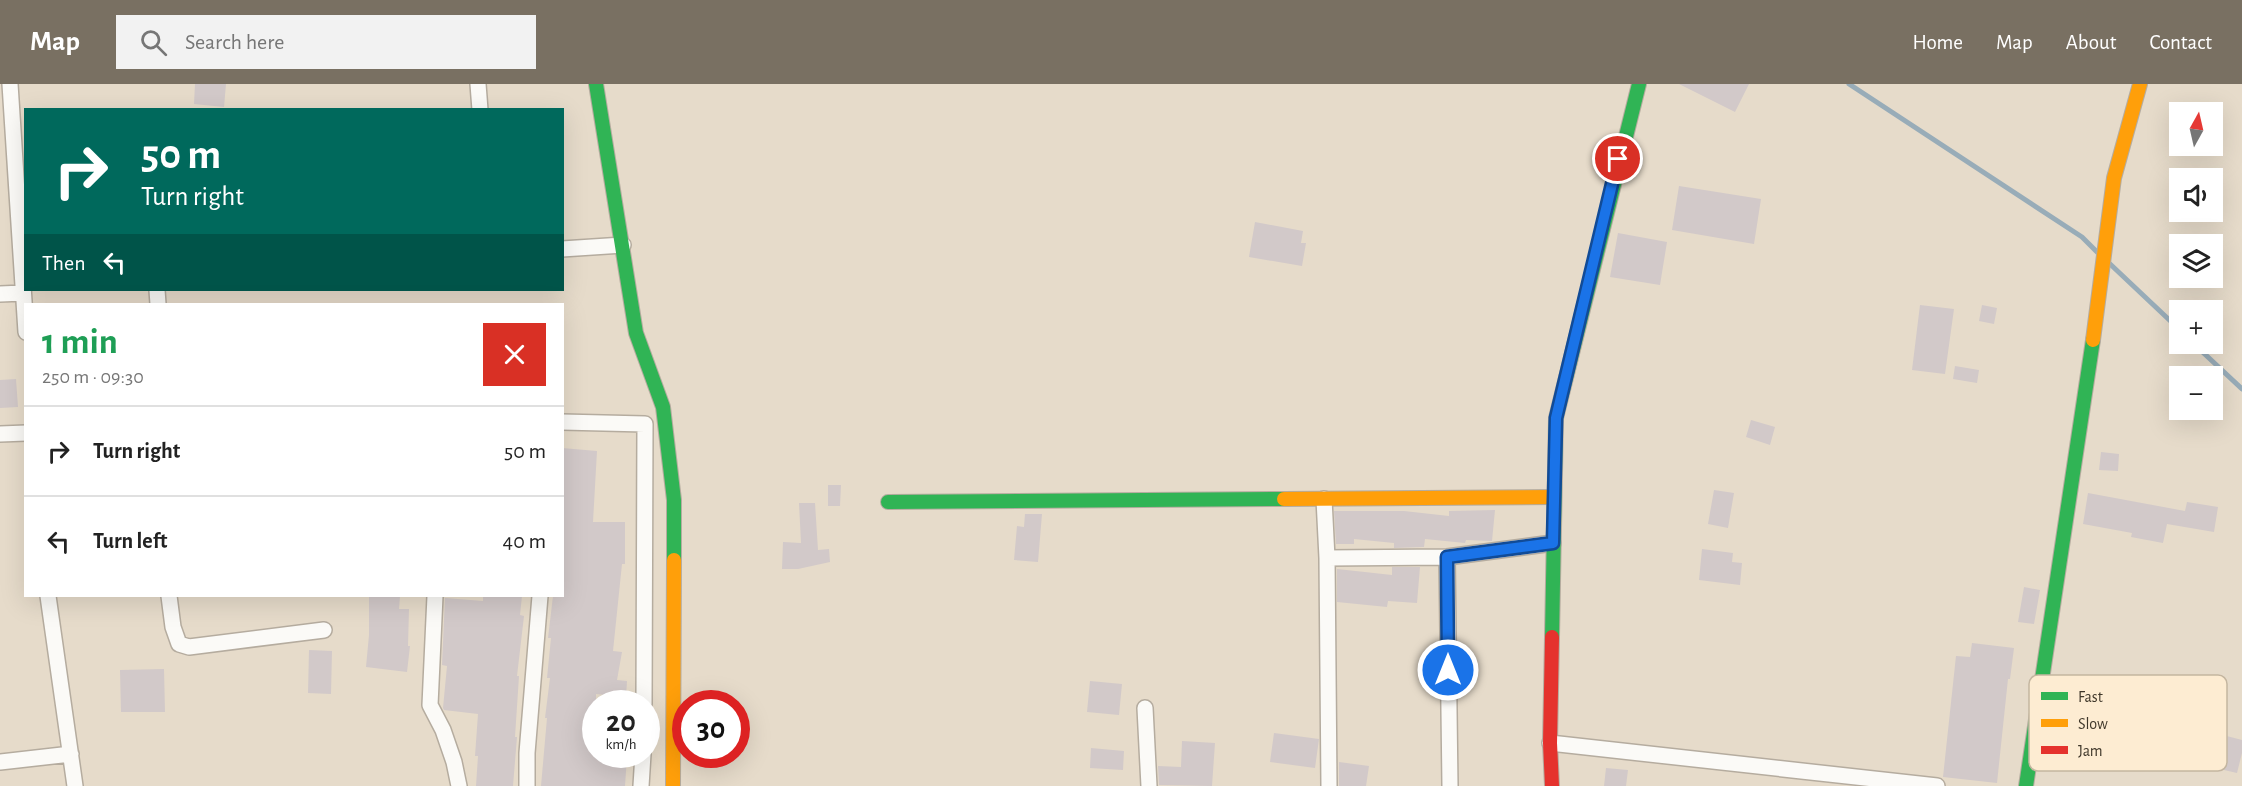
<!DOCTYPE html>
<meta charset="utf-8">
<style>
:root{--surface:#fff;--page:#f2f2f2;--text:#222;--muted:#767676;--line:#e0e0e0;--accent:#797062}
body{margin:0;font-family:"Alegreya Sans",sans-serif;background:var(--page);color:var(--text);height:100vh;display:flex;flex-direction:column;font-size:22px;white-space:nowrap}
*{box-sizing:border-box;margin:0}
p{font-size:20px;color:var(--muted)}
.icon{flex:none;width:33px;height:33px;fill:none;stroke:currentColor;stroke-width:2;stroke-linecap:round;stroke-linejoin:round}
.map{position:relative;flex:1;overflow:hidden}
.side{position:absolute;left:24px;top:219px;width:540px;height:294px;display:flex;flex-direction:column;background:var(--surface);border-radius:0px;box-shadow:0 6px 24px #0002}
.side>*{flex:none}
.guide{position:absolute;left:24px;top:24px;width:540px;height:183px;border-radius:0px;box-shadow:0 6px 24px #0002;background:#00695c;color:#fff;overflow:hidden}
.needle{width:39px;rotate:8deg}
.fabs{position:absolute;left:2169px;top:18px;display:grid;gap:12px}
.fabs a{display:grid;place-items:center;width:54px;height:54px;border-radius:0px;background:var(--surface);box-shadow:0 6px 24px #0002;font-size:30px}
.speed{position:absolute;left:582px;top:606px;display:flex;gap:12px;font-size:30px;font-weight:700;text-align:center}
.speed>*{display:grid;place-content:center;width:78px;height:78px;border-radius:50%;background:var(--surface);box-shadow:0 6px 24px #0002;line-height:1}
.speed small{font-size:15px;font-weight:400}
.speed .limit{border:9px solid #d22;background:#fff;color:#111}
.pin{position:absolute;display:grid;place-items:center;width:51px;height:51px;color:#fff;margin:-26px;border:3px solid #fff;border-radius:50%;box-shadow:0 2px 6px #0007}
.me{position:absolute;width:66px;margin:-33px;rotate:0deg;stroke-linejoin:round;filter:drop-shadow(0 0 4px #0008)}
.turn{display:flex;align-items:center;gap:21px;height:126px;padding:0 18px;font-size:27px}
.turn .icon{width:78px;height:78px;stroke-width:2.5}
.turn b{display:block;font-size:42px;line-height:51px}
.then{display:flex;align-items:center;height:57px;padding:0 18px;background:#0003;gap:12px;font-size:22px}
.round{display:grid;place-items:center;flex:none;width:63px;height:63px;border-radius:0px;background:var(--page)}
.headline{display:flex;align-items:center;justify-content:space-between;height:102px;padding:0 18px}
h1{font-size:36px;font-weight:700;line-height:45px;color:#1e9e55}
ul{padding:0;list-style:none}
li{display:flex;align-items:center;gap:18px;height:90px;padding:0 18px;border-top:2px solid var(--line)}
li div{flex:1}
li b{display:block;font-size:22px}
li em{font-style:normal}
header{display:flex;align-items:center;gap:36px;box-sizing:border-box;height:84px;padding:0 30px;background:var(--accent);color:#fff}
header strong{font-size:28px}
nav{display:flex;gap:33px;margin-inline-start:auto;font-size:21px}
.search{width:420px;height:54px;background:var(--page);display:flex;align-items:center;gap:15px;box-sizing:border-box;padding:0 21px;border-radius:0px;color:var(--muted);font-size:22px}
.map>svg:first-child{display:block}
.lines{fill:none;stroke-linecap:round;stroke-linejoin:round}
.stream{stroke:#98acb8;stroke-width:5}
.building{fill:#d2c9c9}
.street-casing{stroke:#b5ac9f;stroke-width:18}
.fast-casing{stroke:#b5ac9f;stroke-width:16}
.slow-casing{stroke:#b5ac9f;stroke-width:16}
.jam-casing{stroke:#b5ac9f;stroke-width:16}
.street{stroke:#fbfaf7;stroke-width:15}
.fast{stroke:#30b455;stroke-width:14}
.slow{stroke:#ff9f0a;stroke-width:14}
.jam{stroke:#e5322d;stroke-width:14}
.route-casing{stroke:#114b97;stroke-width:15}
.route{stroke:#1a73e8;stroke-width:10}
.key{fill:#fdecd2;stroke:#c4b6a0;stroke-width:1.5}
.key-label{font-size:16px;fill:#3f372a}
</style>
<header>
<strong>Map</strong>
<div class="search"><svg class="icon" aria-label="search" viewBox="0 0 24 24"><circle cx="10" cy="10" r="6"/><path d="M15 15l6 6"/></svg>Search here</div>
<nav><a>Home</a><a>Map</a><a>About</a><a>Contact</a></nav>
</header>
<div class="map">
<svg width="2242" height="702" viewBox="0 0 2242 702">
<rect width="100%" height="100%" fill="#e6dbca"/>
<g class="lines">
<path class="stream" d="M 1849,0 L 2082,153 L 2098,169
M 2109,179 L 2180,246
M 2194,260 L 2242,305"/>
</g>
<path class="building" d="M 195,0 L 226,0 L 224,23 L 194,20 Z
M 1679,0 L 1749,0 L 1735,28 Z
M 1679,102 L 1761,115 L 1754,160 L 1672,146 Z
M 1255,138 L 1303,147 L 1301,159 L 1306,159 L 1302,182 L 1249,173 Z
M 1618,149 L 1667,158 L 1660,201 L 1610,193 Z
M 1920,221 L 1954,225 L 1945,290 L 1912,286 Z
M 1982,221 L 1997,224 L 1994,240 L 1979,237 Z
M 1955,282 L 1979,286 L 1977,299 L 1953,295 Z
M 16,295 L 18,323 L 0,324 L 0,296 Z
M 1751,336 L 1775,343 L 1770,361 L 1746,353 Z
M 562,364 L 597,367 L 593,438 L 625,438 L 625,480 L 622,480 L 613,567 L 622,568 L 617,596 L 627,597 L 626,613 L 596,610 L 596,670 L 627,673 L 625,702 L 541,702 L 547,634 L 545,634 L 550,594 L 547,594 L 551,554 L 548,554 L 553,512 L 562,512 Z
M 2101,368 L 2119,370 L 2118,387 L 2099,386 Z
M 828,401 L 841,401 L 840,422 L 828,422 Z
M 1714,406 L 1734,409 L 1728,444 L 1708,440 Z
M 2088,409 L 2185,427 L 2187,418 L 2218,423 L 2214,448 L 2167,440 L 2163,459 L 2131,453 L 2132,449 L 2083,440 Z
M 799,419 L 815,419 L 818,466 L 829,465 L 830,478 L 798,485 L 782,485 L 783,458 L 801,459 Z
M 1495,426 L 1492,457 L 1466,456 L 1465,459 L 1425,455 L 1424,463 L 1422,463 L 1394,464 L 1394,459 L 1354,455 L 1354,460 L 1336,460 L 1334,427 L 1404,427 L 1449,432 L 1449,427 Z
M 1025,430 L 1042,430 L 1038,478 L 1014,476 L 1017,442 L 1024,443 Z
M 1702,465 L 1733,469 L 1732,478 L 1742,479 L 1740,501 L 1699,496 Z
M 1392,483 L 1420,483 L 1417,519 L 1388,517 L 1387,523 L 1337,518 L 1337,485 L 1392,491 Z
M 2024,503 L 2040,506 L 2034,540 L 2018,538 Z
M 369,512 L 400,512 L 399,525 L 409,525 L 408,562 L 410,562 L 407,588 L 366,583 L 369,551 Z
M 483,512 L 522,512 L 520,531 L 524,532 L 517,592 L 519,592 L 515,653 L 517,653 L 513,702 L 476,702 L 478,672 L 475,672 L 478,630 L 444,626 L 443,624 L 447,582 L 442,581 L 445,514 L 483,517 Z
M 1972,559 L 2014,564 L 2010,595 L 2008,595 L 1997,699 L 1943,693 L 1956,572 L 1970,573 Z
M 309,566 L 332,567 L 331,610 L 308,609 Z
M 164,585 L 165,628 L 121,628 L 120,586 Z
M 1090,597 L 1122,600 L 1119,631 L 1087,628 Z
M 1274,649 L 1319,655 L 1315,684 L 1270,678 Z
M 2219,650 L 2242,656 L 2242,669 L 2237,689 L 2211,683 Z
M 1182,657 L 1215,659 L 1212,702 L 1159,701 L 1158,682 L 1181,683 Z
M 1091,664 L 1124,667 L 1123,686 L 1090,684 Z
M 1339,678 L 1369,682 L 1366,702 L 1339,702 Z
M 1606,684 L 1628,686 L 1626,702 L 1604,702 Z"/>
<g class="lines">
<g class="street-casing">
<path id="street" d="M 10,0 L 26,248
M 478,0 L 480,26
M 562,165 L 623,161
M 157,206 L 158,220
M 0,210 L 23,209
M 562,338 L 645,340 L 644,620
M 0,350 L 26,349
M 1324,415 L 1327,474 L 1329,702
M 1447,473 L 1450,702
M 1327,474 L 1447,473 L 1553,459
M 48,512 L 75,702
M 169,512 L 173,543 L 179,560 L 189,563 L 324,546
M 435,512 L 430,621 L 443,646 L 454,678 L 459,702
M 1145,624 L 1149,702
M 1550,659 L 1937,702
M 0,678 L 71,670
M 527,702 L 527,669 L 540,512
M 641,702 L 643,670"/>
</g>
<g class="fast-casing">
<path id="fast" d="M 596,0 L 636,249 L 663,323 L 674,416 L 674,476
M 888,418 L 1284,415
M 1552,553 L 1556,334 L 1639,0
M 2026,702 L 2093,256"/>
</g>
<g class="slow-casing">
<path id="slow" d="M 2093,256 L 2114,94 L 2140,0
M 1284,415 L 1554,413
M 673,702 L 674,476"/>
</g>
<g class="jam-casing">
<path id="jam" d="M 1552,553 L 1550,659 L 1552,702"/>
</g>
<use href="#street" class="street"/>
<use href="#fast" class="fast"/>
<use href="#slow" class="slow"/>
<use href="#jam" class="jam"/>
</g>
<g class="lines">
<g class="route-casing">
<path id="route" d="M 1448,586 L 1447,473 L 1553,459 L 1556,334 L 1618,75"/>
</g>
<use href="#route" class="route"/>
</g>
<rect x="2029" y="591" width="198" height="96" rx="9" class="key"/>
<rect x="2041" y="608" width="27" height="8" fill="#30b455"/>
<rect x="2041" y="635" width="27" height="8" fill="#ff9f0a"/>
<rect x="2041" y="662" width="27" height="8" fill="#e5322d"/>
<g class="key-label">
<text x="2078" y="618">Fast</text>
<text x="2078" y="645">Slow</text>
<text x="2078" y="672">Jam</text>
</g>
</svg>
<div class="fabs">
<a><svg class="needle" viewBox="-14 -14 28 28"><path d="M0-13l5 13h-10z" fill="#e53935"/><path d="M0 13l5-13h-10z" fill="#767676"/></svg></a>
<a><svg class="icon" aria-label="sound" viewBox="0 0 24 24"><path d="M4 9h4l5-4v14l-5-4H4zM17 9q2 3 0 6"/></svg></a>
<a><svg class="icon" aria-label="layers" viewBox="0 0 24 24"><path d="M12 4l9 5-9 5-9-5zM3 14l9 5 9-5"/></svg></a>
<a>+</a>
<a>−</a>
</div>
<div class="speed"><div>20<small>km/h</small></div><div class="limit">30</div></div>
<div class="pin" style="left:1618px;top:75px;background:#d93025"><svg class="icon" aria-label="arrive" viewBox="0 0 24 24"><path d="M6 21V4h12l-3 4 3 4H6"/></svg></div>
<svg class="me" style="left:1448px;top:586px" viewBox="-20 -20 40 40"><circle r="17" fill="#1a73e8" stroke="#fff" stroke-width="3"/><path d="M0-11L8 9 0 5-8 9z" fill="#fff"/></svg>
<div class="guide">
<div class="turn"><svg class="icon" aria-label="right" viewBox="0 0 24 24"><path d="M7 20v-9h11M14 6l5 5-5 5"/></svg><div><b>50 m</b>Turn right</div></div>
<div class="then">Then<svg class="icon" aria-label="left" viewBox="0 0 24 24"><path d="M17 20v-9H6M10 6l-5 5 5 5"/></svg></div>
</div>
<section class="side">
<div class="headline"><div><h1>1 min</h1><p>250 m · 09:30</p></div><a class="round" style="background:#d93025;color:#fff"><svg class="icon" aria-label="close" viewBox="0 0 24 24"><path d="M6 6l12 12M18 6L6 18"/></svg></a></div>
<ul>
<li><svg class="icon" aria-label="right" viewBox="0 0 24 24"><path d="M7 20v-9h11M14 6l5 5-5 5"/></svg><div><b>Turn right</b></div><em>50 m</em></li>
<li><svg class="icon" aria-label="left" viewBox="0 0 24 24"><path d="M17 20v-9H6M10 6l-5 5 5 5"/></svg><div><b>Turn left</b></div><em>40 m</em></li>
</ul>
</section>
</div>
